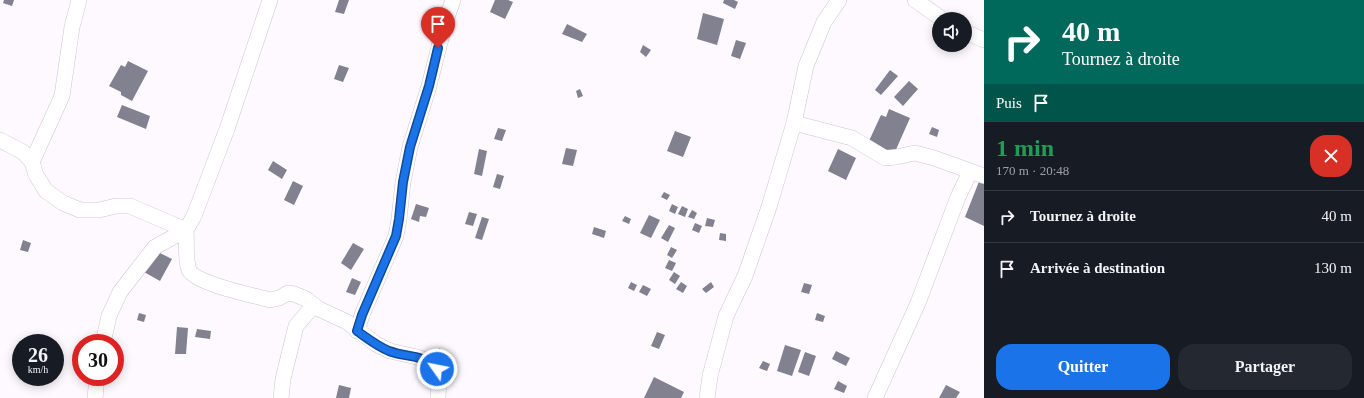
<!DOCTYPE html>
<html lang="fr">
<meta charset="utf-8">
<style>
:root{--surface:#171b24;--page:#242831;--text:#f1f3f6;--muted:#9ea1a6;--line:#363941;--accent:#1a73e8}
body{margin:0;font-family:"Times New Roman",serif;background:var(--page);color:var(--text);height:100vh;display:flex;flex-direction:column;font-size:15px;white-space:nowrap}
*{box-sizing:border-box;margin:0}
p{font-size:13px;color:var(--muted)}
.icon{flex:none;width:22px;height:22px;fill:none;stroke:currentColor;stroke-width:2;stroke-linecap:round;stroke-linejoin:round}
.map{position:relative;flex:1;overflow:hidden}
.drawer{display:flex;flex-direction:column;background:var(--surface);width:380px}
.drawer>*{flex:none}
.top-card{background:#00695c;color:#fff;overflow:hidden}
.buttons{position:absolute;left:932px;top:12px;display:grid;gap:8px}
.buttons a{display:grid;place-items:center;width:40px;height:40px;border-radius:50%;background:var(--surface);box-shadow:0 2px 10px #0003;font-size:20px}
.speed{position:absolute;left:12px;top:334px;display:flex;gap:8px;font-size:20px;font-weight:700;text-align:center}
.speed>*{display:grid;place-content:center;width:52px;height:52px;border-radius:50%;background:var(--surface);box-shadow:0 2px 10px #0003;line-height:1}
.speed small{font-size:10px;font-weight:400}
.speed .limit{border:6px solid #d22;background:#fff;color:#111}
.pin{position:absolute;display:grid;place-items:center;width:34px;height:34px;color:#fff;margin:-41px -17px;border-radius:50% 50% 50% 0;rotate:-45deg;box-shadow:0 0 4px #0007}
.pin .icon{rotate:45deg}
.me{position:absolute;width:44px;margin:-22px;rotate:303deg;stroke-linejoin:round;filter:drop-shadow(0 0 3px #0008)}
.turn{display:flex;align-items:center;gap:14px;height:84px;padding:0 12px;font-size:18px}
.turn .icon{width:52px;height:52px;stroke-width:2.5}
.turn b{display:block;font-size:28px;line-height:34px}
.then{display:flex;align-items:center;height:38px;padding:0 12px;background:#0003;gap:8px;font-size:15px}
.round{display:grid;place-items:center;flex:none;width:42px;height:42px;border-radius:16px;background:var(--page)}
.overview{display:flex;align-items:center;justify-content:space-between;height:68px;padding:0 12px}
h1{font-size:24px;font-weight:800;line-height:30px;color:#1e9e55}
.action{display:flex;gap:8px;margin-top:auto;padding:8px 12px}
.action a{flex:1;height:46px;border-radius:16px;background:var(--accent);color:#fff;font-size:16px;font-weight:800;line-height:46px;text-align:center}
.action a+a{background:var(--page);color:var(--text)}
ul{padding:0;list-style:none}
li{display:flex;align-items:center;gap:12px;height:52px;padding:0 12px;border-top:1px solid var(--line)}
li div{flex:1}
li b{display:block;font-size:15px}
li em{font-style:normal}
main{display:flex;flex:1;min-height:0}
.map>svg:first-child{display:block}
.building{fill:#828190}
.lines{fill:none;stroke-linecap:round;stroke-linejoin:round}
.street-casing{stroke:#cfc4d2;stroke-width:16}
.street{stroke:#fff;stroke-width:15}
.route-casing{stroke:#114b97;stroke-width:10}
.route{stroke:#1a73e8;stroke-width:7}
</style>
<main>
<div class="map">
<svg width="984" height="398" viewBox="0 0 984 398">
<rect width="100%" height="100%" fill="#fdf9ff"/>
<path class="building" d="M 4,0 L 14,0 L 12,6 L 3,3 Z
M 339,0 L 349,0 L 344,14 L 335,12 Z
M 495,0 L 508,0 L 513,2 L 505,19 L 490,12 Z
M 724,0 L 734,0 L 738,2 L 735,9 L 723,3 Z
M 703,13 L 724,19 L 717,45 L 697,39 Z
M 567,24 L 587,34 L 582,42 L 562,34 Z
M 736,40 L 746,43 L 740,59 L 731,56 Z
M 643,45 L 651,50 L 646,57 L 640,52 Z
M 128,61 L 148,71 L 132,101 L 121,95 L 121,92 L 109,86 L 121,65 L 125,67 Z
M 339,65 L 349,68 L 343,82 L 334,79 Z
M 890,70 L 898,76 L 881,95 L 875,90 Z
M 909,81 L 918,89 L 903,106 L 894,97 Z
M 580,89 L 583,96 L 578,98 L 576,91 Z
M 122,105 L 150,116 L 146,129 L 117,117 Z
M 889,109 L 910,118 L 894,154 L 868,143 L 881,115 L 886,117 Z
M 932,127 L 939,130 L 937,137 L 929,134 Z
M 498,128 L 506,130 L 502,141 L 494,139 Z
M 675,131 L 691,137 L 683,157 L 667,151 Z
M 566,148 L 577,150 L 573,166 L 562,164 Z
M 479,149 L 487,151 L 482,176 L 474,174 Z
M 838,149 L 856,158 L 846,180 L 828,171 Z
M 273,161 L 287,170 L 282,179 L 268,170 Z
M 497,174 L 504,176 L 500,189 L 493,187 Z
M 980,179 L 984,181 L 984,226 L 965,217 Z
M 293,181 L 303,186 L 294,205 L 284,200 Z
M 664,192 L 670,195 L 667,200 L 661,197 Z
M 416,204 L 429,208 L 426,217 L 420,216 L 419,222 L 411,219 Z
M 672,204 L 678,207 L 675,214 L 669,211 Z
M 682,206 L 688,209 L 685,217 L 678,214 Z
M 692,210 L 697,213 L 694,219 L 688,217 Z
M 469,212 L 477,214 L 473,226 L 465,224 Z
M 649,215 L 660,220 L 651,238 L 640,233 Z
M 625,216 L 631,219 L 629,224 L 622,221 Z
M 482,217 L 489,219 L 482,240 L 475,238 Z
M 707,218 L 715,220 L 713,227 L 705,226 Z
M 695,223 L 702,226 L 699,233 L 692,230 Z
M 669,225 L 675,228 L 668,242 L 661,238 Z
M 594,227 L 606,231 L 604,238 L 592,234 Z
M 720,233 L 726,234 L 726,241 L 719,240 Z
M 23,240 L 31,243 L 28,252 L 20,250 Z
M 353,243 L 364,249 L 351,270 L 341,263 Z
M 671,247 L 677,250 L 672,258 L 667,255 Z
M 156,251 L 172,259 L 160,281 L 144,272 Z
M 669,260 L 676,263 L 672,271 L 665,268 Z
M 674,272 L 680,276 L 675,284 L 669,280 Z
M 352,278 L 361,282 L 355,295 L 346,292 Z
M 631,282 L 637,285 L 634,291 L 628,288 Z
M 681,282 L 687,286 L 683,293 L 676,289 Z
M 711,282 L 714,287 L 706,293 L 702,289 Z
M 804,283 L 812,285 L 809,294 L 801,292 Z
M 643,285 L 651,289 L 647,296 L 639,292 Z
M 139,313 L 146,315 L 144,322 L 137,320 Z
M 817,313 L 825,316 L 823,322 L 815,320 Z
M 177,327 L 188,328 L 186,354 L 175,354 Z
M 197,329 L 211,331 L 210,339 L 195,337 Z
M 657,332 L 665,335 L 659,349 L 651,346 Z
M 785,345 L 801,350 L 792,376 L 777,371 Z
M 439,348 L 446,352 L 442,359 L 435,355 Z
M 836,351 L 850,358 L 846,366 L 832,359 Z
M 805,352 L 816,356 L 809,376 L 798,372 Z
M 763,361 L 770,364 L 767,371 L 759,368 Z
M 654,377 L 684,392 L 681,398 L 644,398 Z
M 838,381 L 847,386 L 844,393 L 834,389 Z
M 339,385 L 351,388 L 349,398 L 336,398 Z
M 946,385 L 960,392 L 956,398 L 939,398 Z"/>
<g class="lines">
<g class="street-casing">
<path id="street" d="M 915,0 L 942,19
M 965,32 L 984,40
M 794,123 L 852,138 L 885,158 L 896,157 L 915,153 L 934,158 L 984,176
M 0,140 L 23,152 L 32,162 L 36,175 L 46,191 L 63,203 L 80,210 L 99,210 L 116,206 L 130,206 L 186,230 C 187,240 185,260 189,270 C 196,284 253,295 270,300 L 279,298 L 288,293 L 294,294 L 306,299 L 319,309 L 347,322 L 376,344 L 390,351 L 417,357 L 430,362 L 437,369 L 439,376 L 438,398
M 32,162 L 62,96 L 72,27 L 79,0
M 357,331 L 362,315 L 396,236 L 399,219 L 403,182 L 410,147 L 429,86 L 445,23 L 453,0
M 103,343 L 109,316 L 120,292 L 155,247 L 186,230 L 194,216 L 227,129 L 270,0
M 95,398 L 97,377
M 281,398 L 283,379 L 296,326 L 314,305
M 707,398 L 710,376 L 726,316 L 745,276 L 769,207 L 794,123 L 806,66 L 824,22 L 839,0
M 875,398 L 918,303 L 958,197 L 970,172"/>
</g>
<use href="#street" class="street"/>
</g>
<g class="lines">
<g class="route-casing">
<path id="route" d="M 437,369 C 421,353 407,358 389,351 C 377,346 367,338 357,331 L 362,315 L 396,236 L 399,219 L 403,182 L 410,147 L 429,86 L 438,48"/>
</g>
<use href="#route" class="route"/>
</g>
</svg>
<div class="buttons">
<a><svg class="icon" aria-label="sound" viewBox="0 0 24 24"><path d="M4 9h4l5-4v14l-5-4H4zM17 9q2 3 0 6"/></svg></a>
</div>
<div class="speed"><div>26<small>km/h</small></div><div class="limit">30</div></div>
<div class="pin" style="left:438px;top:48px;background:#d93025"><svg class="icon" aria-label="arrive" viewBox="0 0 24 24"><path d="M6 21V4h12l-3 4 3 4H6"/></svg></div>
<svg class="me" style="left:437px;top:369px" viewBox="-20 -20 40 40"><circle r="17" fill="#1a73e8" stroke="#fff" stroke-width="3"/><path d="M0-11L8 9 0 5-8 9z" fill="#fff"/></svg>
</div>
<section class="drawer">
<div class="top-card">
<div class="turn"><svg class="icon" aria-label="right" viewBox="0 0 24 24"><path d="M7 20v-9h11M14 6l5 5-5 5"/></svg><div><b>40 m</b>Tournez à droite</div></div>
<div class="then">Puis<svg class="icon" aria-label="arrive" viewBox="0 0 24 24"><path d="M6 21V4h12l-3 4 3 4H6"/></svg></div>
</div>
<div class="overview"><div><h1>1 min</h1><p>170 m · 20:48</p></div><a class="round" style="background:#d93025;color:#fff"><svg class="icon" aria-label="close" viewBox="0 0 24 24"><path d="M6 6l12 12M18 6L6 18"/></svg></a></div>
<ul>
<li><svg class="icon" aria-label="right" viewBox="0 0 24 24"><path d="M7 20v-9h11M14 6l5 5-5 5"/></svg><div><b>Tournez à droite</b></div><em>40 m</em></li>
<li><svg class="icon" aria-label="arrive" viewBox="0 0 24 24"><path d="M6 21V4h12l-3 4 3 4H6"/></svg><div><b>Arrivée à destination</b></div><em>130 m</em></li>
</ul>
<div class="action"><a>Quitter</a><a>Partager</a></div>
</section>
</main>
